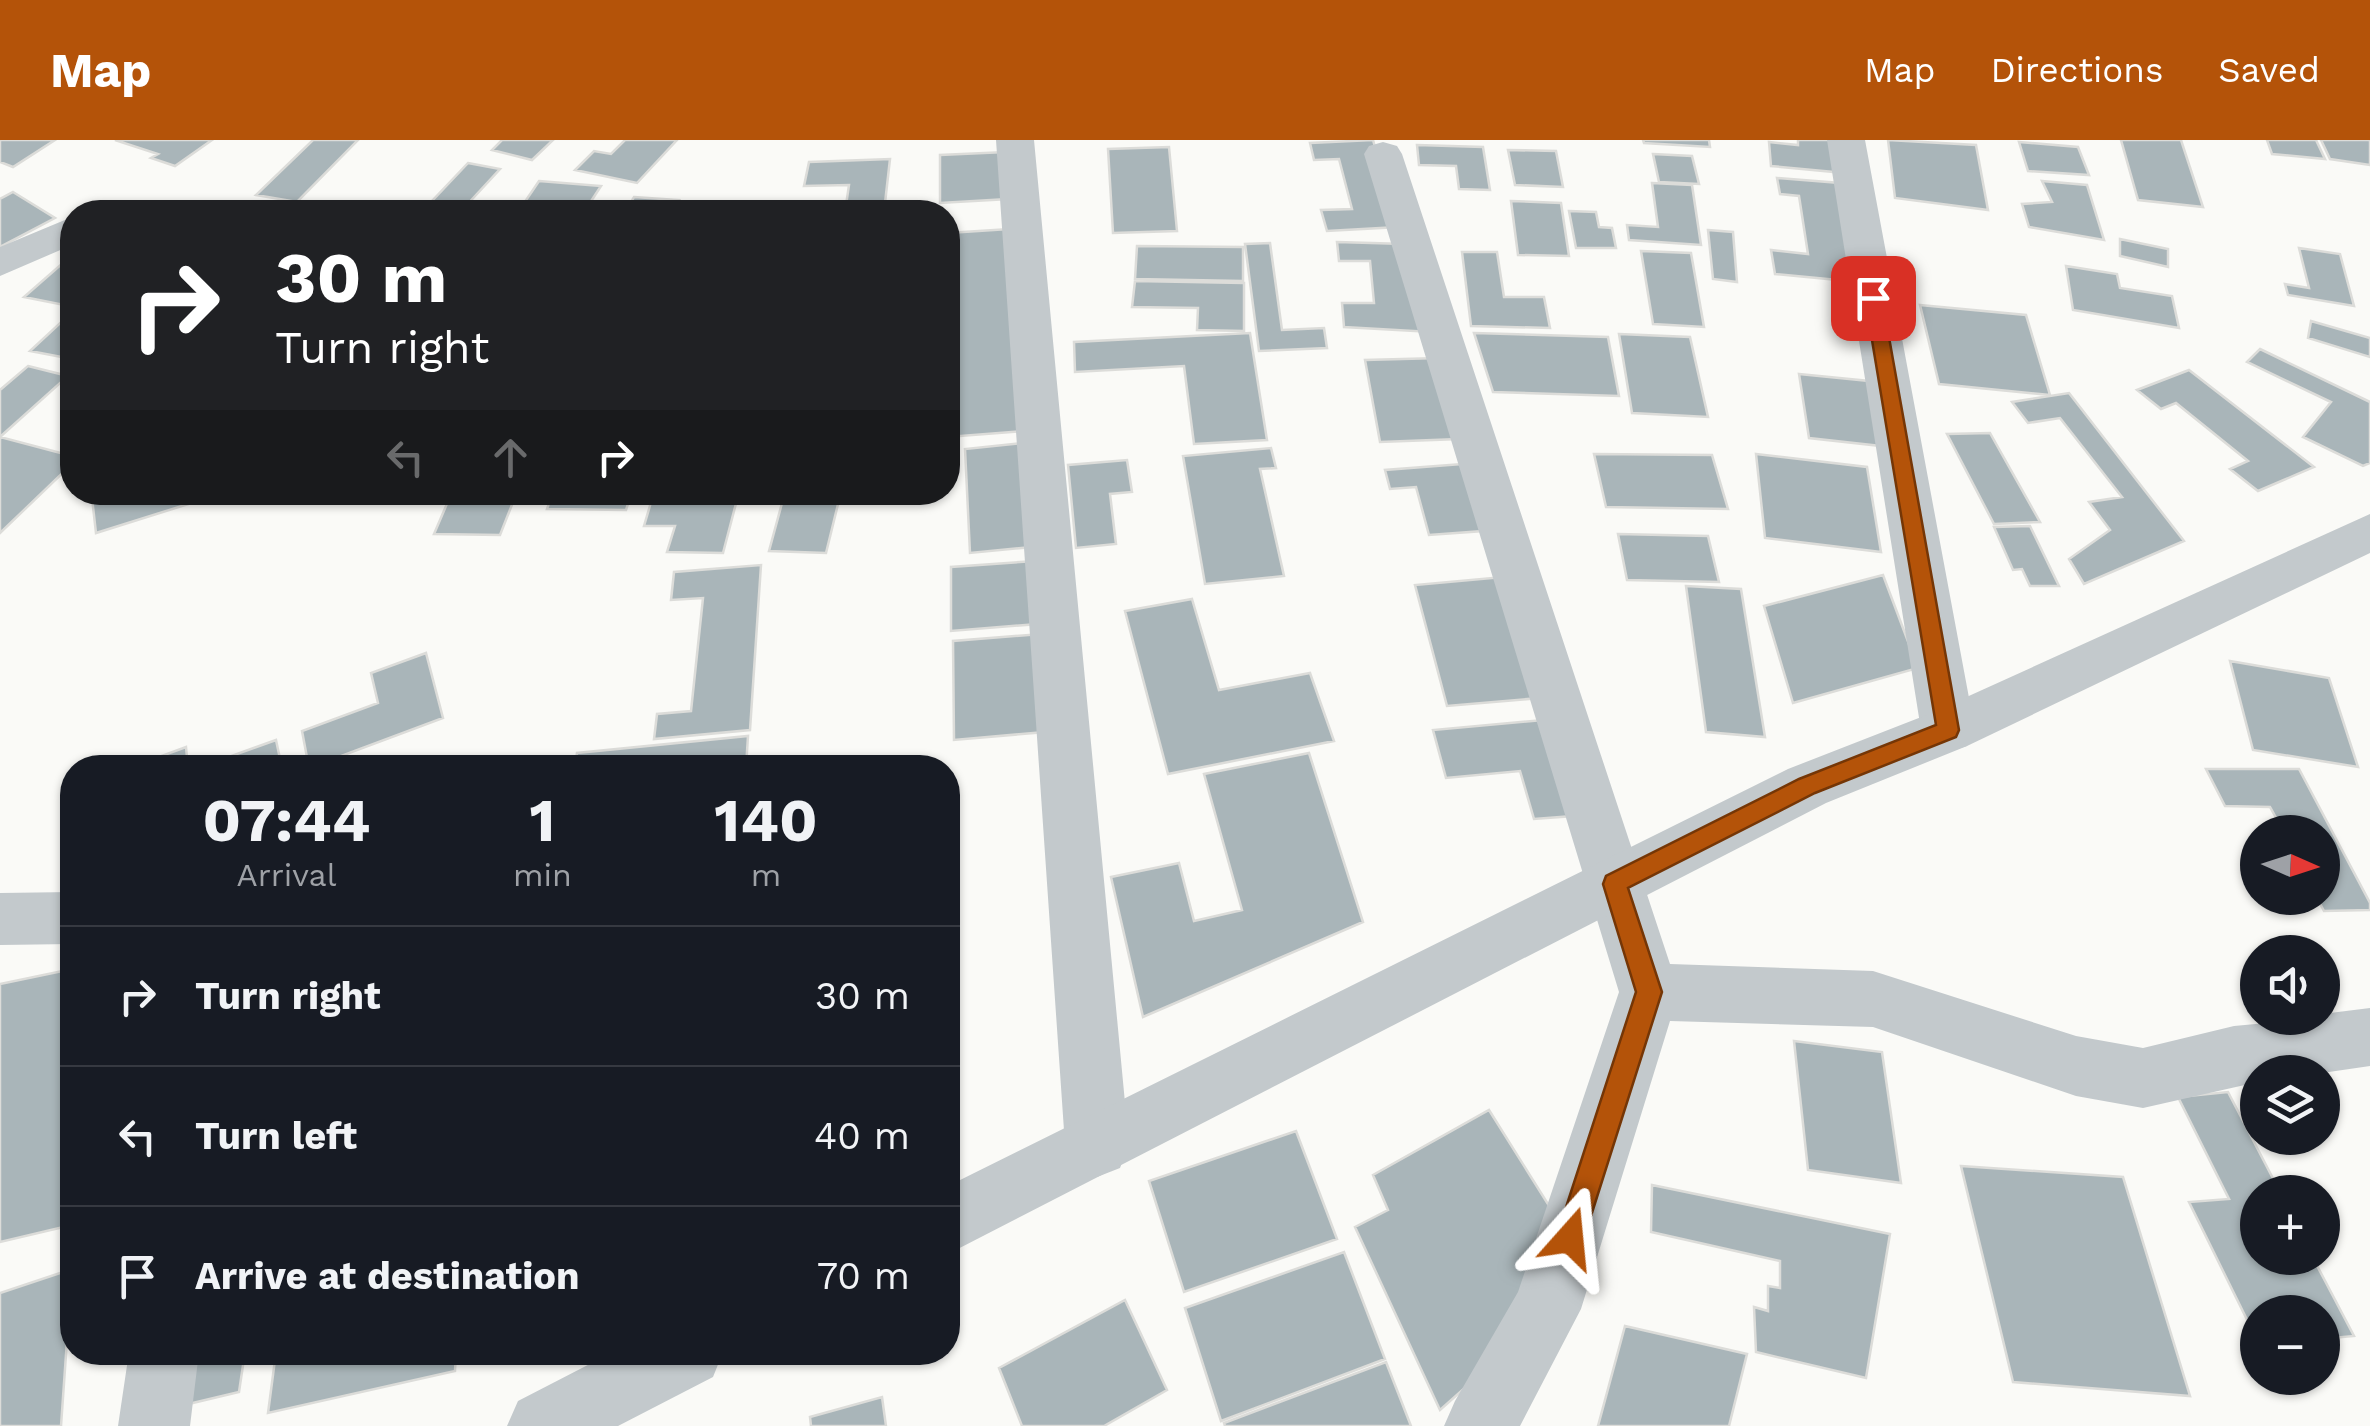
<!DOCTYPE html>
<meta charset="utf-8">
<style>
:root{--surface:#171b24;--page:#20242c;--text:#f1f3f6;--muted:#9ea1a6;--line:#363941;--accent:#b45309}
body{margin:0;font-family:"Work Sans",sans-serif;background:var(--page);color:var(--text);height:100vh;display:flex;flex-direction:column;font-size:38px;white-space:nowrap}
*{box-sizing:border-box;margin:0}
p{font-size:32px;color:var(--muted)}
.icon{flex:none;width:55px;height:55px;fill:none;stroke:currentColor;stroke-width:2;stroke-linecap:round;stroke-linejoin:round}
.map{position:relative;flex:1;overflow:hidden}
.side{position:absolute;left:60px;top:615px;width:900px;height:610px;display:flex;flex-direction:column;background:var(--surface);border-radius:40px;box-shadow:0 2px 8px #0004}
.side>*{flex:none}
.guide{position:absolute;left:60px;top:60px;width:900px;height:305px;border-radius:40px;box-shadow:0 2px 8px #0004;background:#202124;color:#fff;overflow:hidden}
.needle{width:65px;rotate:93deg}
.fabs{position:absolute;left:2240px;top:675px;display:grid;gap:20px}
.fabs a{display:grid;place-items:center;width:100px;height:100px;border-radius:50%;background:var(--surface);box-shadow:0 2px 8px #0004;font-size:50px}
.pin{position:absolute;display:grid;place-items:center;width:85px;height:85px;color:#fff;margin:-42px;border-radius:20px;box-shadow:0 5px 15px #0006}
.me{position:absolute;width:110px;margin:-55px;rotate:18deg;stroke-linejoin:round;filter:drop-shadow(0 0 8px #0008)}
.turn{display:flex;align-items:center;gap:35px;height:210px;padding:0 50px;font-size:45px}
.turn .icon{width:130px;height:130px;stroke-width:2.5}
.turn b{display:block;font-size:70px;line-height:85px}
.lanes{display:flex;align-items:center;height:95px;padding:0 50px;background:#0003;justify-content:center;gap:50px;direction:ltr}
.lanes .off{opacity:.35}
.eta{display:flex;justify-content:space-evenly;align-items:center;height:170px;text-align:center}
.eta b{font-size:60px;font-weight:700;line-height:70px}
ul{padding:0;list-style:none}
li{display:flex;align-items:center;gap:30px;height:140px;padding:0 50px;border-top:2px solid var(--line)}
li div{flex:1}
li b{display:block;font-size:38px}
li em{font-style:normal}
header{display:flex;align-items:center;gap:60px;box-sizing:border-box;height:140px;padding:0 50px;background:var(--accent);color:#fff}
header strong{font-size:48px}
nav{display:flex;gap:55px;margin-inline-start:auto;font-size:35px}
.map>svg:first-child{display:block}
.building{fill:#a9b5b9;stroke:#dcdcd9;stroke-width:2.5}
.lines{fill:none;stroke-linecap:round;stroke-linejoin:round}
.minor{fill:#c3c9cc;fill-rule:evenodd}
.tertiary{fill:#c3c9cc;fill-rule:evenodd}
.route{fill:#b45309;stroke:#753606;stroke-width:2.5}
</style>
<header>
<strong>Map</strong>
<nav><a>Map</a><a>Directions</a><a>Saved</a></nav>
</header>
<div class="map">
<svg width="2370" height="1286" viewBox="0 0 2370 1286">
<rect width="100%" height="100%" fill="#fafaf7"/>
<path class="building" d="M 0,0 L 55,0 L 13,27 L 0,22 Z
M 115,0 L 212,0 L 175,26 L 151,18 L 158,14 Z
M 313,0 L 358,0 L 297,62 L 256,55 Z
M 502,0 L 553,0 L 532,20 L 492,10 Z
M 625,0 L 677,0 L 637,43 L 575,30 L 594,11 L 611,14 Z
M 1373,0 L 1398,87 L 1327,91 L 1321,70 L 1352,69 L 1339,19 L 1314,20 L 1310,3 Z
M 1643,0 L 1709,0 L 1710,7 L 1644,3 Z
M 1798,0 L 1840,0 L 1845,33 L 1771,26 L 1769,2 L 1798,5 Z
M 1888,0 L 1976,5 L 1988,70 L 1895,58 Z
M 2121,0 L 2181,0 L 2203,67 L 2138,60 Z
M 2267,0 L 2316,0 L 2325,19 L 2272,14 Z
M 2321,0 L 2370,0 L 2370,25 L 2330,19 Z
M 2019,2 L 2078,7 L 2089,35 L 2028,31 Z
M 1417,5 L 1483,7 L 1490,50 L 1459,49 L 1456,26 L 1419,25 Z
M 1169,7 L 1177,91 L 1113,93 L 1108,9 Z
M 1508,10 L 1556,11 L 1563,47 L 1515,45 Z
M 1006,12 L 1008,59 L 940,63 L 940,15 Z
M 1653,14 L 1692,16 L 1699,44 L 1659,42 Z
M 890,19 L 884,72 L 845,72 L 849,45 L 804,46 L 809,22 Z
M 468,23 L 500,29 L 464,68 L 432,61 Z
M 1777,38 L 1840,43 L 1859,142 L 1775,134 L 1771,110 L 1808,114 L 1799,56 L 1780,54 Z
M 539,41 L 601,46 L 584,72 L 518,72 Z
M 2042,41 L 2087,45 L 2104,100 L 2029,87 L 2022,64 L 2052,62 Z
M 1652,43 L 1692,45 L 1701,105 L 1629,100 L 1627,85 L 1658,87 Z
M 13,52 L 55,78 L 0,107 L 0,59 Z
M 634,57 L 679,60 L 672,72 L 625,72 Z
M 1511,61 L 1561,63 L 1569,116 L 1518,115 Z
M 1569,71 L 1596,72 L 1599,87 L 1612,88 L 1616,108 L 1576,108 Z
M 1009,89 L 1023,291 L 948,297 L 948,93 Z
M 1708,90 L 1733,92 L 1737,142 L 1713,139 Z
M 2120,99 L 2168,109 L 2168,127 L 2120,116 Z
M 1337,102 L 1405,104 L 1431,192 L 1344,187 L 1342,163 L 1374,163 L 1370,121 L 1339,121 Z
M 1270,103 L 1282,190 L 1324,188 L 1327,208 L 1259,211 L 1245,104 Z
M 1137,106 L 1243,107 L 1243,141 L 1135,139 Z
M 2299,108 L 2340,114 L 2354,166 L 2288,155 L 2285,144 L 2309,148 Z
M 1641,111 L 1691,113 L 1704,187 L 1653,184 Z
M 1462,112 L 1497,112 L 1504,157 L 1544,157 L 1550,188 L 1471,186 Z
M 72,115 L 72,158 L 64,165 L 24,157 Z
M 2066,126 L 2117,134 L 2120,148 L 2172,156 L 2179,188 L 2073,170 Z
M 1135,141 L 1244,143 L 1244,191 L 1197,190 L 1198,168 L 1132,167 Z
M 1920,165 L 2026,175 L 2050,255 L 1939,244 Z
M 72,172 L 72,219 L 30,211 Z
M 2311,181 L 2370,198 L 2370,217 L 2308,198 Z
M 1250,193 L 1267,300 L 1194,304 L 1184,226 L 1075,232 L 1074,202 Z
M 1474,193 L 1608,197 L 1619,256 L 1493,252 Z
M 1619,194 L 1690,197 L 1708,277 L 1632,273 Z
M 2260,209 L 2370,262 L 2370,323 L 2363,326 L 2303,297 L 2331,262 L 2247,222 Z
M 1440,218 L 1459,299 L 1380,302 L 1365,220 Z
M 28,226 L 68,236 L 0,297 L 72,316 L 72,324 L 0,393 L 0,250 Z
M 2189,230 L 2314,327 L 2258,351 L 2230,329 L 2248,321 L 2176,263 L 2161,269 L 2137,250 Z
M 1799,234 L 1869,241 L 1881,306 L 1809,298 Z
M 2069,253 L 2184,401 L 2084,444 L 2069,419 L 2110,390 L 2089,362 L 2122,357 L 2060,278 L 2028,283 L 2012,262 Z
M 1990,293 L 2040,382 L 1994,384 L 1947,294 Z
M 1023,303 L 1032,407 L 970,413 L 965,309 Z
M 1271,308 L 1276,328 L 1260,329 L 1284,436 L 1205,444 L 1183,316 Z
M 1594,314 L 1712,315 L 1728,369 L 1606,367 Z
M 1756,314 L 1867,327 L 1881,412 L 1765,398 Z
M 1127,320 L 1132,352 L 1110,354 L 1116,404 L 1076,408 L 1068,325 Z
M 1462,324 L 1483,391 L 1429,395 L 1416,347 L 1390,349 L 1385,330 Z
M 73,352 L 217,352 L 217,355 L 96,393 L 92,358 Z
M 452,352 L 517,352 L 500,395 L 434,394 Z
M 553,352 L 632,352 L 626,370 L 547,369 Z
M 654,352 L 739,352 L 723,413 L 667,412 L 675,386 L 644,386 Z
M 785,352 L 841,352 L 826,413 L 769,411 Z
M 2030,386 L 2059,446 L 2030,446 L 2022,429 L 2013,430 L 1994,387 Z
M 1618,394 L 1708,396 L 1719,442 L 1627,440 Z
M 1035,421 L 1038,484 L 951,491 L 951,427 Z
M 761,425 L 750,590 L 654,599 L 657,574 L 691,571 L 703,458 L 671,460 L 674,432 Z
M 1883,435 L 1918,528 L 1793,563 L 1764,466 Z
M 1503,437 L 1540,558 L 1447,566 L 1415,445 Z
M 1686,446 L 1741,449 L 1765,597 L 1706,592 Z
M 1192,459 L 1219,550 L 1310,533 L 1334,601 L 1168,634 L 1125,471 Z
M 1041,494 L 1045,592 L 954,600 L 953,501 Z
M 426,513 L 443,578 L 309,628 L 302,591 L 378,563 L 371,533 Z
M 2230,521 L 2329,538 L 2358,627 L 2253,610 Z
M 1543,580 L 1573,676 L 1534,679 L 1520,631 L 1446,638 L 1433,590 Z
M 748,596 L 746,628 L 575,628 L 577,613 Z
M 276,600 L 282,628 L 201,628 L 201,627 Z
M 186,607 L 188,628 L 129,628 Z
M 1309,613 L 1363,782 L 1143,877 L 1111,737 L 1179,723 L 1194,781 L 1242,770 L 1204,634 Z
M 2206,629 L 2299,629 L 2370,763 L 2370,770 L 2324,771 L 2317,758 L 2322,758 L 2322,692 L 2284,692 L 2270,667 L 2225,666 Z
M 72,829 L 72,1085 L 0,1102 L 0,844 Z
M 1794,901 L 1882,912 L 1901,1043 L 1808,1030 Z
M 2228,952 L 2280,1052 L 2258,1052 L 2258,1118 L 2313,1118 L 2354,1196 L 2322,1199 L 2322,1172 L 2258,1172 L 2258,1202 L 2189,1062 L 2229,1059 L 2178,957 Z
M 1489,970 L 1558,1080 L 1476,1238 L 1440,1270 L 1355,1087 L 1388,1070 L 1373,1035 Z
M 1296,991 L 1337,1099 L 1184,1152 L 1149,1041 Z
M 1961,1026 L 2123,1037 L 2190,1256 L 2013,1242 Z
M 1652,1045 L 1890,1094 L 1866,1238 L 1756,1212 L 1754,1167 L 1768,1171 L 1768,1146 L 1780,1148 L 1780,1121 L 1651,1092 Z
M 1344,1112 L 1385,1219 L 1221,1281 L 1185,1168 Z
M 72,1129 L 61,1286 L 0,1286 L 0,1153 Z
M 1125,1160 L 1167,1250 L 1104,1286 L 1022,1286 L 999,1228 Z
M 1625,1186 L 1747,1214 L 1729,1286 L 1598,1286 Z
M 189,1212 L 245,1212 L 239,1252 L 180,1266 Z
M 276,1212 L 456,1212 L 455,1231 L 268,1273 Z
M 1386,1222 L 1411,1286 L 1225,1286 L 1224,1283 Z
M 882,1257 L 886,1286 L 811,1286 L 810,1277 Z"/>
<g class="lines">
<path class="minor" d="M 996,0 L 1034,0 L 1129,1005 L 1120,1028 L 1097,1037 L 1074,1028 L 1065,1005 Z
M 1827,0 L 1865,0 L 1975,590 L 1967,606 L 1948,612 L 1929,606 L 1921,590 Z
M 1383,2 L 1397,6 L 1402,14 L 1670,824 L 1873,831 L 2076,896 L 2143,908 L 2234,886 L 2322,878 L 2322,874 L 2370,868 L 2370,926 L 2322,933 L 2258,932 L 2258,942 L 2143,968 L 2076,956 L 1873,887 L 1670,881 L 1581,1169 L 1520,1286 L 1444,1286 L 1455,1261 L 1518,1152 L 1619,852 L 1364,14 L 1369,6 Z
M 72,77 L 72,105 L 0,136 L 0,107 Z
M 72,752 L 72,804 L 0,805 L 0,753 Z
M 129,1212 L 199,1212 L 190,1286 L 118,1286 Z"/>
<path class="tertiary" d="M 2370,374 L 2370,413 L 1967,606 L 1826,663 L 948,1114 L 948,1046 L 1788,629 L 1929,574 Z
M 613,1212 L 723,1212 L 713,1237 L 618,1286 L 507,1286 L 518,1261 Z"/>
</g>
<path class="route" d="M 1873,152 L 1882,158 L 1959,590 L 1956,597 L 1815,653 L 1628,748 L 1662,852 L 1584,1098 L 1580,1108 L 1570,1112 L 1560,1108 L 1556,1098 L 1636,852 L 1603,744 L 1606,736 L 1799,639 L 1936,585 L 1865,158 Z"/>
</svg>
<div class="fabs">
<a><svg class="needle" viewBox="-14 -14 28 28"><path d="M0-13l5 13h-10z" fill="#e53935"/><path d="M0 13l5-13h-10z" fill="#9ea1a6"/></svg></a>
<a><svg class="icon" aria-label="sound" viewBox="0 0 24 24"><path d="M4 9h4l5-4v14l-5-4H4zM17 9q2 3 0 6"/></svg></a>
<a><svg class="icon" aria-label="layers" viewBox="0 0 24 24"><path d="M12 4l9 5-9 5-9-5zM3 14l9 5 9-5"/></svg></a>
<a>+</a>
<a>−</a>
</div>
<div class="pin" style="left:1873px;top:158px;background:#d93025"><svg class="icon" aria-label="arrive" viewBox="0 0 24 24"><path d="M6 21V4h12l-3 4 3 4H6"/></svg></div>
<svg class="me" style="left:1570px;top:1098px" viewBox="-20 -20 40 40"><path d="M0-17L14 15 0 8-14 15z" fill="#b45309" stroke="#fff" stroke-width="4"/></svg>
<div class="guide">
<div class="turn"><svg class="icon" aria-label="right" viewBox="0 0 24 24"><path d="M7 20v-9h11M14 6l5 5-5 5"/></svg><div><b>30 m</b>Turn right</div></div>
<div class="lanes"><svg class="icon off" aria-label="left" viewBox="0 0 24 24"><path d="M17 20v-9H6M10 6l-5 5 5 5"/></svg><svg class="icon off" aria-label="ahead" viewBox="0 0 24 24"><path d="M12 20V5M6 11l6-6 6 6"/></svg><svg class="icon" aria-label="right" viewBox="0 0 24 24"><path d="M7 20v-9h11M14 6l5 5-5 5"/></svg></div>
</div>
<section class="side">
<div class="eta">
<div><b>07:44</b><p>Arrival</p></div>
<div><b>1</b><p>min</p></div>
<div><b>140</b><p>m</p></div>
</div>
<ul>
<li><svg class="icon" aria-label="right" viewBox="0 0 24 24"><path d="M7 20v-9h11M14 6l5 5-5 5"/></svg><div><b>Turn right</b></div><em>30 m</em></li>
<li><svg class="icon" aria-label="left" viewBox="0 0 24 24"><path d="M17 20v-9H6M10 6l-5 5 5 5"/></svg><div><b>Turn left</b></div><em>40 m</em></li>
<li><svg class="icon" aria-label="arrive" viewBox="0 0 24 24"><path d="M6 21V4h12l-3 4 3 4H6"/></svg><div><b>Arrive at destination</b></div><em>70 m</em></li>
</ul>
</section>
</div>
